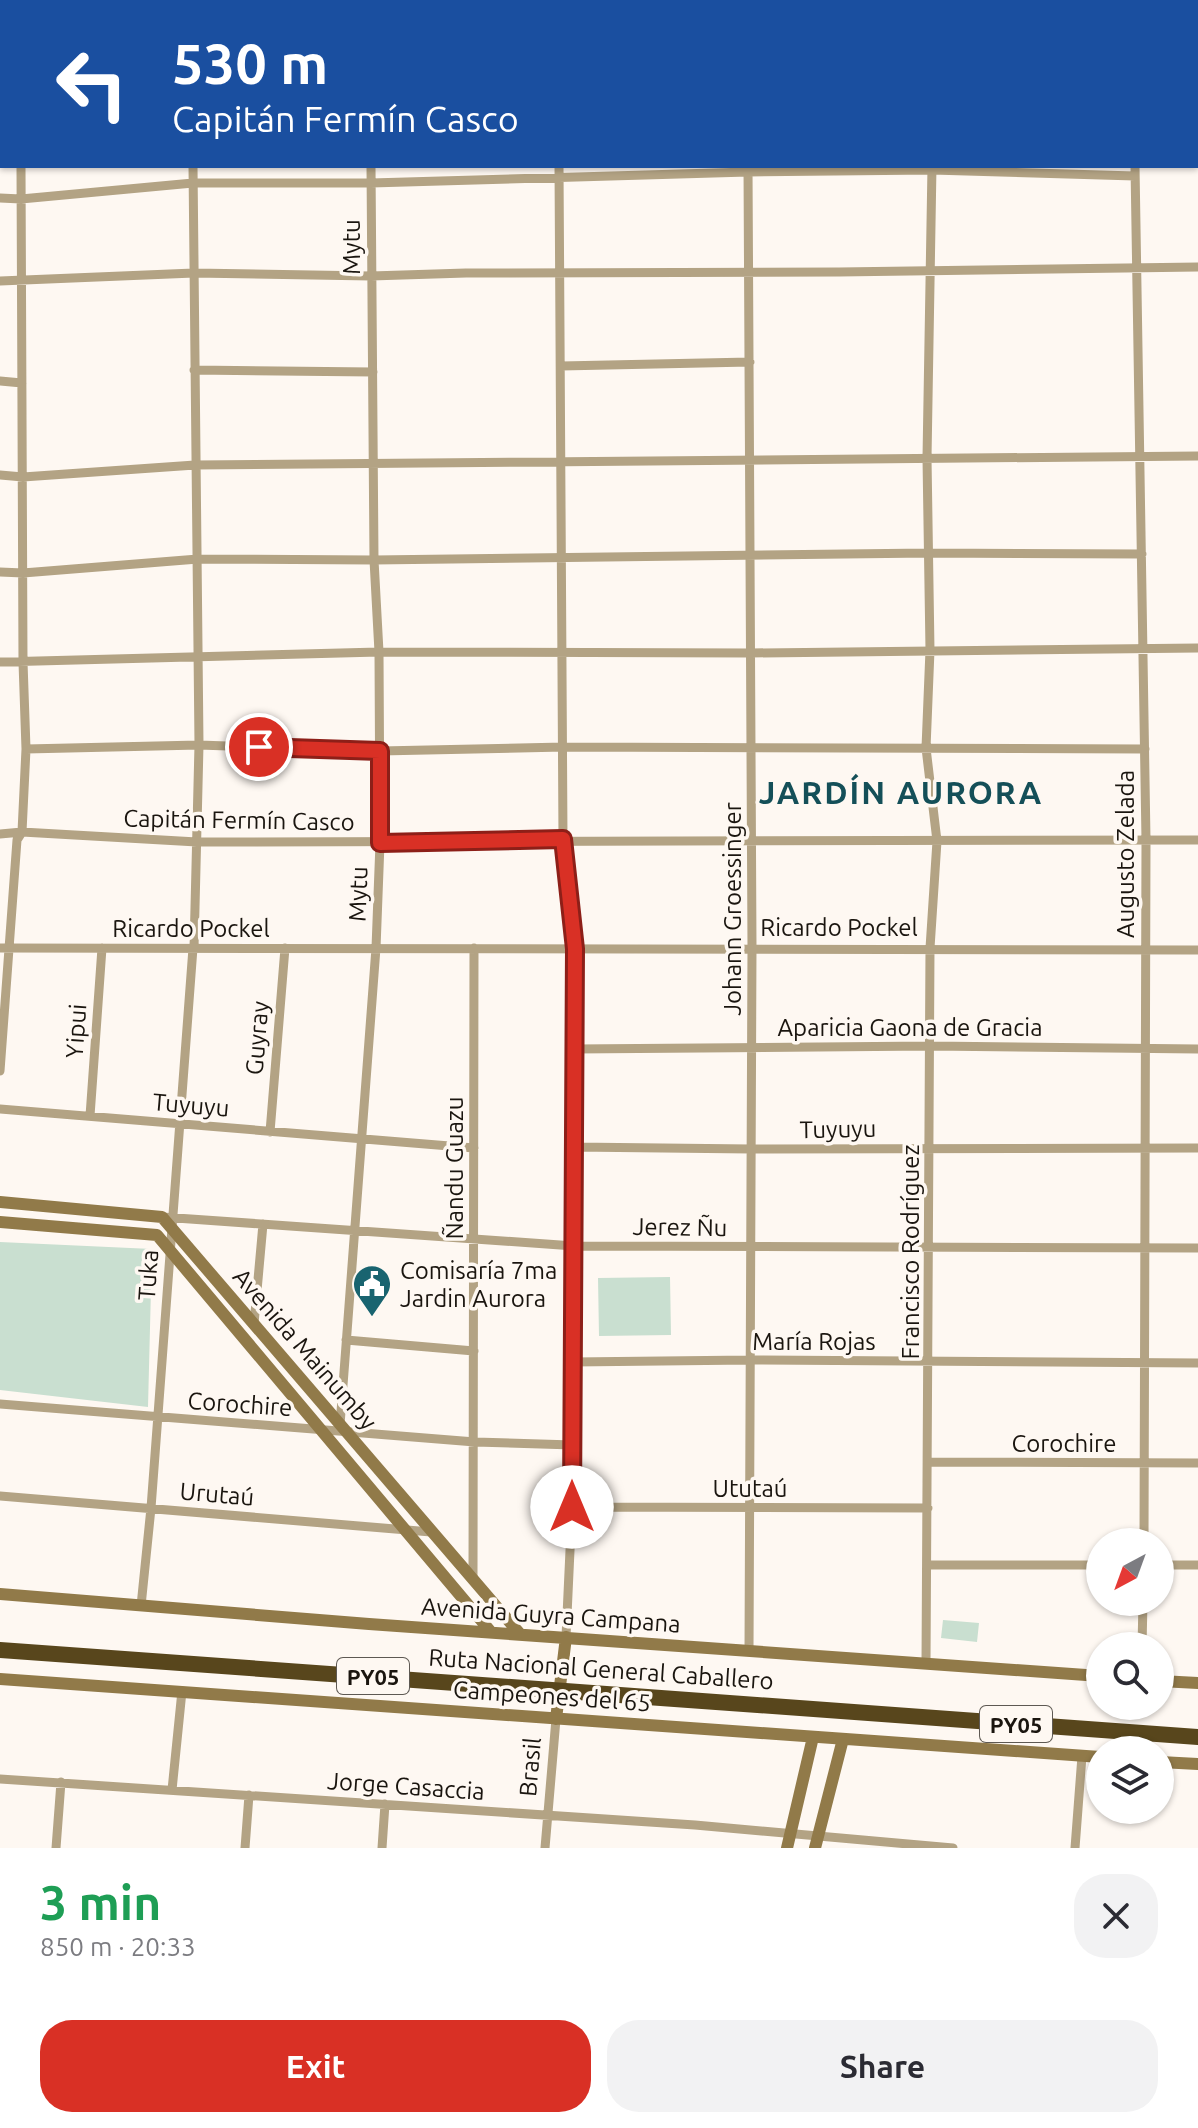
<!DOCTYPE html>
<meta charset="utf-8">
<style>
:root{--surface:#fff;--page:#f2f2f3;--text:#2b2b33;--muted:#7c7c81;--accent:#d93025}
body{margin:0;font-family:Ubuntu,sans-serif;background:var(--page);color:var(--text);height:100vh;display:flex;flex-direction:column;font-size:30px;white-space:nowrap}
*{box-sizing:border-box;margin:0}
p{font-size:26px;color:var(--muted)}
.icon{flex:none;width:44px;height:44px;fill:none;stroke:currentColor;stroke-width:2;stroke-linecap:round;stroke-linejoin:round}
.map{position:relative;height:1848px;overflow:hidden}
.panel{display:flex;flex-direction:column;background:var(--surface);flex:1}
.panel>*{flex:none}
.banner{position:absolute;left:0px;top:0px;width:1198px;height:168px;box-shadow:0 2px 6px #0004;background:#1a4fa0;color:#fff;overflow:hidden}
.needle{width:52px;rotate:221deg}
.fabs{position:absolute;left:1086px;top:1528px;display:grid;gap:16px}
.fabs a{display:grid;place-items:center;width:88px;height:88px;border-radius:50%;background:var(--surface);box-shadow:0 2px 6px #0004;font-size:40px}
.pin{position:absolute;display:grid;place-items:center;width:68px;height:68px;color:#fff;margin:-34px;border:4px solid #fff;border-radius:50%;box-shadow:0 2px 8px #0007}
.me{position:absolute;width:88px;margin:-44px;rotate:0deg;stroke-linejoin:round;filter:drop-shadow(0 0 6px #0008)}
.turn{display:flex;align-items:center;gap:28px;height:168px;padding:0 40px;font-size:36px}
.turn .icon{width:104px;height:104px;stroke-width:2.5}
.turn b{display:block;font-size:56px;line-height:68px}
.round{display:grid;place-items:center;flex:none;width:84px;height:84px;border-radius:32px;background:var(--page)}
.head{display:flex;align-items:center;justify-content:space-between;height:136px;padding:0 40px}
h1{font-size:48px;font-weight:700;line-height:60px;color:#1e9e55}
.primary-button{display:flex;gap:16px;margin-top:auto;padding:16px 40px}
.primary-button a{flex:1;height:92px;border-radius:32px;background:var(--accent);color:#fff;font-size:32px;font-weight:700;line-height:92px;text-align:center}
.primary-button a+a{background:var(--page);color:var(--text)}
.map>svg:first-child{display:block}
.green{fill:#c9dfd0}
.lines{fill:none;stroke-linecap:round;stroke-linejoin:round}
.street{stroke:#b3a384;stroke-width:9}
.secondary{stroke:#917a49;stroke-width:12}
.highway{stroke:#58461c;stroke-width:16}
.route-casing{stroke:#8d1f18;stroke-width:20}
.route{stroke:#d93025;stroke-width:14}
.labels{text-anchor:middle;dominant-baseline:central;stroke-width:7;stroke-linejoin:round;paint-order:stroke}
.shield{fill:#fef8f2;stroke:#5e5953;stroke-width:2}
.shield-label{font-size:22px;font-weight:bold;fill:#1a150f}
.street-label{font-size:24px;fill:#1a150f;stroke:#fef8f2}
.poi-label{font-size:24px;fill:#1a150f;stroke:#fef8f2;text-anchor:start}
.district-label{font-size:32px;font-weight:bold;letter-spacing:2px;fill:#144f58;stroke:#fef8f2}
</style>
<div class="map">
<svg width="1198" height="1848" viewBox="0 0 1198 1848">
<rect width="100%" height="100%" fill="#fef8f2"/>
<path class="green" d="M 0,1242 L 152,1249 L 148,1407 L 0,1390 Z
M 670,1277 L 671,1335 L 599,1336 L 598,1278 Z
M 943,1620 L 979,1623 L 977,1642 L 941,1638 Z"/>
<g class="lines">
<path class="street" d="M 20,0 L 20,2
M 192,0 L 192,2
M 557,0 L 557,2
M 930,0 L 930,2
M 1133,0 L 1133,2
M 88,2 L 108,0
M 372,2 L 372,0
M 747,2 L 747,0
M 0,7 L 2,8
M 1196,79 L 1198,79
M 0,103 L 2,103
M 193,166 L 199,745 L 194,948
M 559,166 L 563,839 L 575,949 L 572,1507 L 566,1637
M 748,166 L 752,947 L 749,1651
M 1135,166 L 1146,840 L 1144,1542
M 0,198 L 21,199 L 193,183 L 371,183 L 748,172 L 932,170 L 1135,176
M 0,281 L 194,273 L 371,276 L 466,273 L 839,272 L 1198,267
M 561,366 L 750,362
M 194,370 L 373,372
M 0,381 L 22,383
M 0,475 L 23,477 L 195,465 L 1198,456
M 0,572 L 23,573 L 198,559 L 374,560 L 928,553 L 1142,554
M 0,662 L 379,652 L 751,653 L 1198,648
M 26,749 L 199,745 L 380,751 L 564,747 L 1145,749
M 0,834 L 22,832 L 197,842 L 1198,840
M 0,948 L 1198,950
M 575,1049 L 931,1046 L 1198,1049
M 0,1071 L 17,840 L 22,832 L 26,749 L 23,662 L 21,166
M 0,1109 L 474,1148
M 90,1116 L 102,948
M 270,1132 L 285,948
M 574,1147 L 751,1149 L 1198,1148
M 162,1217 L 574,1246 L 1198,1248
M 254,1324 L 263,1224
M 346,1340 L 474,1351
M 573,1362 L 750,1360 L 1198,1363
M 0,1404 L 475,1442 L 573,1445
M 340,1425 L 376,948 L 380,843 L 379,652 L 374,560 L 371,166
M 929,1462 L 1198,1463
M 0,1496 L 431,1532
M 572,1507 L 928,1508
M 928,1565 L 1100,1565
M 1160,1565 L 1198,1565
M 473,1580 L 474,948
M 141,1606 L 151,1508 L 193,948
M 1142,1646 L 1143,1602
M 926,1663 L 930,948 L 937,841 L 926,748 L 930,650 L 927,458 L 932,166
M 0,1779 L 695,1825 L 953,1848
M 172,1790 L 182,1691
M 56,1848 L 61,1782
M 245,1848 L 249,1795
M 382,1848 L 385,1804
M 545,1848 L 556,1719
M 1075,1848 L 1082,1756"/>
<path class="secondary" d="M 0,1202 L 162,1217 L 520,1634
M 0,1222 L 157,1235 L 491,1632
M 0,1594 L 369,1624 L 1100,1676
M 0,1679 L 1100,1757
M 1160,1681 L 1198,1683
M 556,1719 L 566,1637
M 1160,1762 L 1198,1764
M 787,1848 L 813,1737
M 815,1848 L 843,1739"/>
<path class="highway" d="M 0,1650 L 1198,1737"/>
</g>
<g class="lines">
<g class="route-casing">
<path id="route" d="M 259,747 L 380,751 L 380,843 L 563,839 L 575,949 L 572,1507"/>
</g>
<use href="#route" class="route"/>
</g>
<defs>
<g id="civic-pin" transform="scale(2)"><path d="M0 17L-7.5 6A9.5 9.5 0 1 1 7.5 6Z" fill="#196470" stroke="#fef8f2"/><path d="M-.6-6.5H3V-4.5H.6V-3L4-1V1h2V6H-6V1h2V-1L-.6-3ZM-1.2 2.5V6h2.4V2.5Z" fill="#fff"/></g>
</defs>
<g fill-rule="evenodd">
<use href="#civic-pin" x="372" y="1284"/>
</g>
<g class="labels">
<g class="shield">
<rect x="337" y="1658" width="72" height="36" rx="6"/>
<rect x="980" y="1706" width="72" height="36" rx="6"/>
</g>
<g class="shield-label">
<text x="373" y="1676">PY05</text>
<text x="1016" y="1724">PY05</text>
</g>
<g class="street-label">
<text transform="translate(351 247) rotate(-90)">Mytu</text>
<text transform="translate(239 820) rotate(1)">Capitán Fermín Casco</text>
<text transform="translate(1125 854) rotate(-90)">Augusto Zelada</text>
<text transform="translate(358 894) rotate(-88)">Mytu</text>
<text transform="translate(732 909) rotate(-90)">Johann Groessinger</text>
<text x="839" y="927">Ricardo Pockel</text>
<text x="191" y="928">Ricardo Pockel</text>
<text x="910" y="1027">Aparicia Gaona de Gracia</text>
<text transform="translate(76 1031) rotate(-86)">Yipui</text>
<text transform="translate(257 1038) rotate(-85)">Guyray</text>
<text transform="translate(191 1105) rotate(5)">Tuyuyu</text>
<text transform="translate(838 1129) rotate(-1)">Tuyuyu</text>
<text transform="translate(454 1168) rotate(-90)">Ñandu Guazu</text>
<text transform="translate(680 1227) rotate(1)">Jerez Ñu</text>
<text transform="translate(910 1252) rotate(-90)">Francisco Rodríguez</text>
<text transform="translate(148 1275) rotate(-86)">Tuka</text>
<text x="814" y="1341">María Rojas</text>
<text transform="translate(305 1349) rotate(49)">Avenida Mainumby</text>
<text transform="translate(240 1404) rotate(4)">Corochire</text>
<text x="1064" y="1443">Corochire</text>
<text x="750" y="1488">Ututaú</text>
<text transform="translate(217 1494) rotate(5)">Urutaú</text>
<text transform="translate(551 1615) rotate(4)">Avenida Guyra Campana</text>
<text transform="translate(601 1669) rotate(4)">Ruta Nacional General Caballero</text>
<text transform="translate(552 1696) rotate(4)">Campeones del 65</text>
<text transform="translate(530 1767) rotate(-85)">Brasil</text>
<text transform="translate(406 1786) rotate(4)">Jorge Casaccia</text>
</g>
<g class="poi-label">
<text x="400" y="1270">Comisaría 7ma<tspan x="400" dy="28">Jardin Aurora</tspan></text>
</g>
<g class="district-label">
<text x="901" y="792">JARDÍN AURORA</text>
</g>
</g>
</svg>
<div class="fabs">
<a><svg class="needle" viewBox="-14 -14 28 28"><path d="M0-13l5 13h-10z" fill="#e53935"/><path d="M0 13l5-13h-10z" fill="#7c7c81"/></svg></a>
<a><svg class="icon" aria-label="search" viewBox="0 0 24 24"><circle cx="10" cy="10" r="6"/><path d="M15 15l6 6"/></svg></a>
<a><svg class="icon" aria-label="layers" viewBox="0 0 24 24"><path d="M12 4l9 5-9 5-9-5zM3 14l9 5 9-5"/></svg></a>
</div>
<div class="pin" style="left:259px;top:747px;background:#d93025"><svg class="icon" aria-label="arrive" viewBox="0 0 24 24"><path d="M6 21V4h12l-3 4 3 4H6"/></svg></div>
<svg class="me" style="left:572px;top:1507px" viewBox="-20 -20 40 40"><circle r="19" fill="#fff"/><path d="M0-13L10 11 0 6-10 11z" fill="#d93025"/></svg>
<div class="banner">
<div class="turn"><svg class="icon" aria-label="left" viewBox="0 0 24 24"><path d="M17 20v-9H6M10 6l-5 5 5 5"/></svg><div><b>530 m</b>Capitán Fermín Casco</div></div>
</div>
</div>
<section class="panel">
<div class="head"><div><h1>3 min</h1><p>850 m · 20:33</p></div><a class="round"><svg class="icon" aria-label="close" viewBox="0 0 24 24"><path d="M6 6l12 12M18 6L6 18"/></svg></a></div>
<div class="primary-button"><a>Exit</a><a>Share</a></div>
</section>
